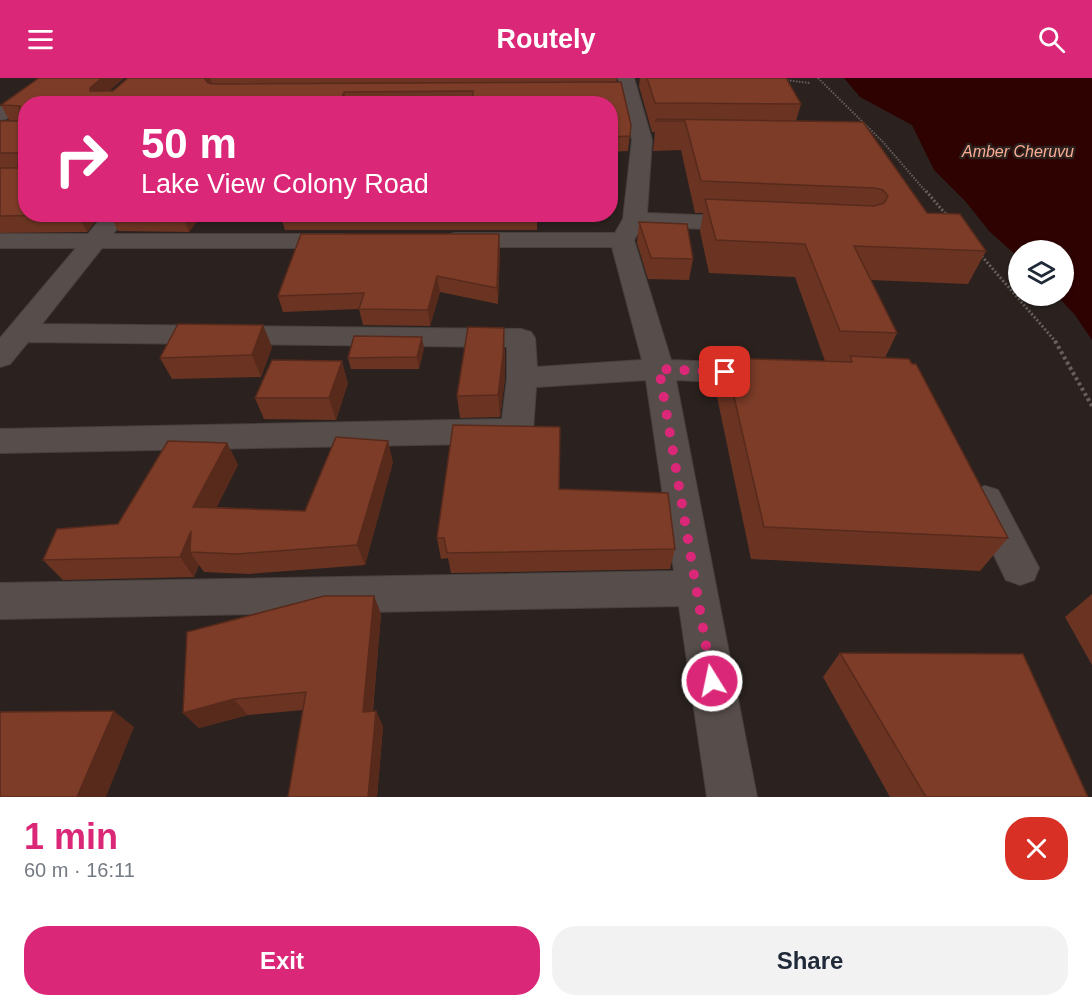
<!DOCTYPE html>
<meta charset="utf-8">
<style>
:root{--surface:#fff;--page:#f2f2f3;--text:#1f2937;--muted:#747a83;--accent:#db2777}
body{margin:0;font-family:Helvetica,sans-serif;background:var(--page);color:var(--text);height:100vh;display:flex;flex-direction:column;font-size:22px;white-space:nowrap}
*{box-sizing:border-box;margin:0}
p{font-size:20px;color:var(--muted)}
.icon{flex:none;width:33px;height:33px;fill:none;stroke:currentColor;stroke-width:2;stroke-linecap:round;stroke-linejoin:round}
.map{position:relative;height:719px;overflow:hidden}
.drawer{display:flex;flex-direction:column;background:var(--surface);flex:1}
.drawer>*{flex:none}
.top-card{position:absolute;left:18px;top:18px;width:600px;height:126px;border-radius:24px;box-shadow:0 2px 4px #0004;background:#db2777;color:#fff;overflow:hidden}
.buttons{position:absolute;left:1008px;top:162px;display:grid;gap:12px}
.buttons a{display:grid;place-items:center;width:66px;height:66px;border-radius:50%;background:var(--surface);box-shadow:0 2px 4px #0004;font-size:30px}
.pin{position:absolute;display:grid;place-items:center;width:51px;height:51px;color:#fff;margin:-26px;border-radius:12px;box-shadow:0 3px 9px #0006}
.me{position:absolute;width:66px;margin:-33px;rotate:350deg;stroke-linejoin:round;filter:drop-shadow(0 0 4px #0008)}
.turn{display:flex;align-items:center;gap:21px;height:126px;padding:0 24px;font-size:27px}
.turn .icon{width:78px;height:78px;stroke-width:2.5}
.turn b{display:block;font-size:42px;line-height:51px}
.round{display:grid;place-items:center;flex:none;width:63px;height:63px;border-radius:24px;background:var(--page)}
.headline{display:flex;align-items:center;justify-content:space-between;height:102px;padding:0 24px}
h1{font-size:36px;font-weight:700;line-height:45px;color:var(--accent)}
.button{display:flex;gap:12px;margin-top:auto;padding:12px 24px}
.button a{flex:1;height:69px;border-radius:24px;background:var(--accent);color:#fff;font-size:24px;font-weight:700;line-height:69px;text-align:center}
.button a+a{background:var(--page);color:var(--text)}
header{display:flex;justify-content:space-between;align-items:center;height:78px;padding:0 24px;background:var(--accent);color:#fff;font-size:27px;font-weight:700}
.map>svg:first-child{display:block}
.water{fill:#2d0200}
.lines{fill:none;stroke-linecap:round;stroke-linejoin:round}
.street-casing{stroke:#47403e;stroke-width:2}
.path-far2{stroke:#675f5d;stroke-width:2;stroke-dasharray:1.5 1.5;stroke-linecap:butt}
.path-far1{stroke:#675f5d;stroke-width:3;stroke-dasharray:2 2;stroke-linecap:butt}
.path{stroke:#675f5d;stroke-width:4;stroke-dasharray:3 3;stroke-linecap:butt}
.street{fill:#574e4b;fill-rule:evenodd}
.wall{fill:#6b3422}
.shaded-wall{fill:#572a1c}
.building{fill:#7c3c28;stroke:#572a1c;stroke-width:1.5}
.route{stroke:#db2777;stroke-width:10;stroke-dasharray:0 18}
.labels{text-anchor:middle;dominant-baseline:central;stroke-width:4.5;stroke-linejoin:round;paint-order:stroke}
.far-water-label{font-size:16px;font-style:italic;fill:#faab92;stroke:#2b221f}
</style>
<header><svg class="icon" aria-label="menu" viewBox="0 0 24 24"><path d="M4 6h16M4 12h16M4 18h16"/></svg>Routely<svg class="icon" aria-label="search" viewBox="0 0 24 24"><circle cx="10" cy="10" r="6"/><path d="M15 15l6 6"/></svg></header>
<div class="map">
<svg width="1092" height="719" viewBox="0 0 1092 719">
<rect width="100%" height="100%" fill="#2b221f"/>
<path class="water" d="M 844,0 L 1092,0 L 1092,262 L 1075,237 L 1057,218 L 1064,218 L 1064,172 L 1018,172 L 1018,179 L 990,154 L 966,124 L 934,92 L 912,47 L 860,19 Z"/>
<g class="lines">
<g class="street-casing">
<path id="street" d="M 42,0 L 61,0 L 6,41 L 0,42 L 0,29 Z
M 618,0 L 634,0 L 652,62 L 647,135 L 747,139 L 755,141 L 759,146 L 755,151 L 747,153 L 642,148 L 634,162 L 671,282 L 766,286 L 777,289 L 781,296 L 777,303 L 766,306 L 676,302 L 757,719 L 707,719 L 679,528 L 0,541 L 0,505 L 674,493 L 646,302 L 536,309 L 533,353 L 529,361 L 517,365 L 0,375 L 0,351 L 502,341 L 507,300 L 507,269 L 28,264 L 10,286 L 0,289 L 0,260 L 76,170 L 0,170 L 0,156 L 88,156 L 104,136 L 128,136 L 113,156 L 343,156 L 351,158 L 355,163 L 351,168 L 343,170 L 102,170 L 42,246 L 521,251 L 531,254 L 535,260 L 537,289 L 642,282 L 612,169 L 455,169 L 447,167 L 443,162 L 447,157 L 455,155 L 615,155 L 623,141 L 632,62 Z
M 985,408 L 998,412 L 1039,490 L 1034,502 L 1020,507 L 1006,502 L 967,422 L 972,412 Z"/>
</g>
<path class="path-far2" d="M 818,0 L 883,64 L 927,115
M 784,2 L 810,5"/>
<path class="path-far1" d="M 926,113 L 949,140
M 979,175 L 1056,264"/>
<path class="path" d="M 1055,263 L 1092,328"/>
<use href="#street" class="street"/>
</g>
<path class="wall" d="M 124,0 L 109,13 L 113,13 L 128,0 L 617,0 L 616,4 L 397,5 L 621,4 L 631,47 L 628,73 L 610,74 L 610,26 L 26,26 L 101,136 L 87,154 L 0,155 L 0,43 L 19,42 L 9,42 L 1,27 Z
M 640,0 L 647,0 L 801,26 L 796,43 L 927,135 L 986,173 L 968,206 L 871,202 L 897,255 L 885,280 L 1008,460 L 980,493 L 751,481 L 716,314 L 725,280 L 825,283 L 795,199 L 709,195 L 700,153 L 703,135 L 695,135 L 681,72 L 653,73 L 655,54 L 652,54 L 639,8 Z
M 202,136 L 189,154 L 118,153 L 110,137 Z
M 280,136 L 537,136 L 537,152 L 285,152 Z
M 639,144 L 693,181 L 689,202 L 648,201 L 637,165 Z
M 500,171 L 498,226 L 440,214 L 430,248 L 363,247 L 359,231 L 283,234 L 278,218 Z
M 272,269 L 261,299 L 172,301 L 160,280 Z
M 424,270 L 419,291 L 351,291 L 348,280 Z
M 505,271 L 505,300 L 500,339 L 460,340 L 457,318 Z
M 348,305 L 336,342 L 264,341 L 255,320 Z
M 227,365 L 238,387 L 216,429 L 305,433 L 393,384 L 365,487 L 249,496 L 204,494 L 199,487 L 194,499 L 63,502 L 43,482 L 118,446 Z
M 559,411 L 675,471 L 670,491 L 451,495 L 448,480 L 441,481 L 437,460 Z
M 1092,516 L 1092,587 L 1065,539 Z
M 374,518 L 381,536 L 373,633 L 376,633 L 383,649 L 377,719 L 288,719 L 303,632 L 248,637 L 199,650 L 183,635 Z
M 840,575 L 1088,719 L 890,719 L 823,599 Z"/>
<path class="shaded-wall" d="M 102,0 L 124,0 L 96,24 L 90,13 L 90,10 Z
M 204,0 L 210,0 L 213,7 L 208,14 Z
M 344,14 L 347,26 L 339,26 Z
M 79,136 L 101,136 L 87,154 L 78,137 Z
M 183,136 L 202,136 L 189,154 L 182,137 Z
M 499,156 L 500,171 L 498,226 L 497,210 Z
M 437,198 L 440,214 L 430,248 L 428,232 Z
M 263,247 L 272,269 L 261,299 L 252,277 Z
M 504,250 L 505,300 L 500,339 L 498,317 Z
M 422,259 L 424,270 L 419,291 L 417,279 Z
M 342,283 L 348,305 L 336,342 L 329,320 Z
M 388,363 L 393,384 L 365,487 L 357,467 Z
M 227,365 L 238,387 L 207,449 L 193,429 Z
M 191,453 L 190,474 L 199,487 L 194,499 L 180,479 Z
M 374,518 L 381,536 L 371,650 L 363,634 Z
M 234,621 L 248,637 L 199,650 L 183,635 Z
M 114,633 L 134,649 L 106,719 L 77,719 Z
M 376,633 L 383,649 L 377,719 L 368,719 Z"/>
<path class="building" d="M 39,0 L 102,0 L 90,10 L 90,13 L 113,13 L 128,0 L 204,0 L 208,5 L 214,6 L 621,4 L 631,47 L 630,58 L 610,59 L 610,26 L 472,26 L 473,13 L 344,14 L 339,26 L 26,26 L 26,136 L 79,136 L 78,137 L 0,138 L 0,90 L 18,90 L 19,75 L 0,75 L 0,43 L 19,43 L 20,28 L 1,27 Z
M 647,0 L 786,0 L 801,26 L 655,25 Z
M 657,41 L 863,44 L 927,135 L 960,136 L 986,173 L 854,168 L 897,255 L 840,253 L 805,166 L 716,162 L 705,121 L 874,128 L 884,125 L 888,118 L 883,112 L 874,110 L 701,103 L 685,43 L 656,43 Z
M 110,136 L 183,136 L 182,137 Z
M 639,144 L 687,146 L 693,181 L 651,180 Z
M 301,156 L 499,156 L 497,210 L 437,198 L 428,232 L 359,231 L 364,215 L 278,218 Z
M 178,246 L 263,247 L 252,277 L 160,280 Z
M 468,249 L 504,250 L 503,278 L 498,317 L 457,318 Z
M 354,258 L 422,259 L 417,279 L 348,280 Z
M 850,278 L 909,281 L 912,286 L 916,286 L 1008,460 L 764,449 L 725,280 L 852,284 Z
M 272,282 L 342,283 L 329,320 L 255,320 Z
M 453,347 L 560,349 L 559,411 L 668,415 L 675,471 L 447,475 L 444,460 L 437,460 Z
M 336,359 L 388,363 L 357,467 L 237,476 L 190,474 L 191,453 L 180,479 L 43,482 L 57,451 L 118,446 L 168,363 L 227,365 L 193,429 L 305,433 Z
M 324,518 L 374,518 L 363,634 L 376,633 L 368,719 L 288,719 L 306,614 L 234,621 L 183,635 L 187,554 Z
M 840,575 L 1023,576 L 1088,719 L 926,719 Z
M 114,633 L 77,719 L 0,719 L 0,634 Z"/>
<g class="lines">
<path class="route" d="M 712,603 L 659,291 L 725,294"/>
</g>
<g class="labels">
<g class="far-water-label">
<text x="1018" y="73">Amber Cheruvu</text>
</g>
</g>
</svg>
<div class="buttons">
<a><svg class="icon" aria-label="layers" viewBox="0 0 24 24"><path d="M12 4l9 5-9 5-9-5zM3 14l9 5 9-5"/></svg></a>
</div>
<div class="pin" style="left:725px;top:294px;background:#d93025"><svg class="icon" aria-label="arrive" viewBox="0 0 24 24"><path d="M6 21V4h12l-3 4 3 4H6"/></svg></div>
<svg class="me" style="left:712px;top:603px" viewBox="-20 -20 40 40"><circle r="17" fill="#db2777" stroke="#fff" stroke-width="3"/><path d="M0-11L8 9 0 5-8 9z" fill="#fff"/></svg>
<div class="top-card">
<div class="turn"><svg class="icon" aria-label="right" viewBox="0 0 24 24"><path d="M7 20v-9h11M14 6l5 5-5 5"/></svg><div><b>50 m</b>Lake View Colony Road</div></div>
</div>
</div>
<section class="drawer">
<div class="headline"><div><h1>1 min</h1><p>60 m · 16:11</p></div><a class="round" style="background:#d93025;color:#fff"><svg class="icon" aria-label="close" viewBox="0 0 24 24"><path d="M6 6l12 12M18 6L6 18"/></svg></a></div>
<div class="button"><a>Exit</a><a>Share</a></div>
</section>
